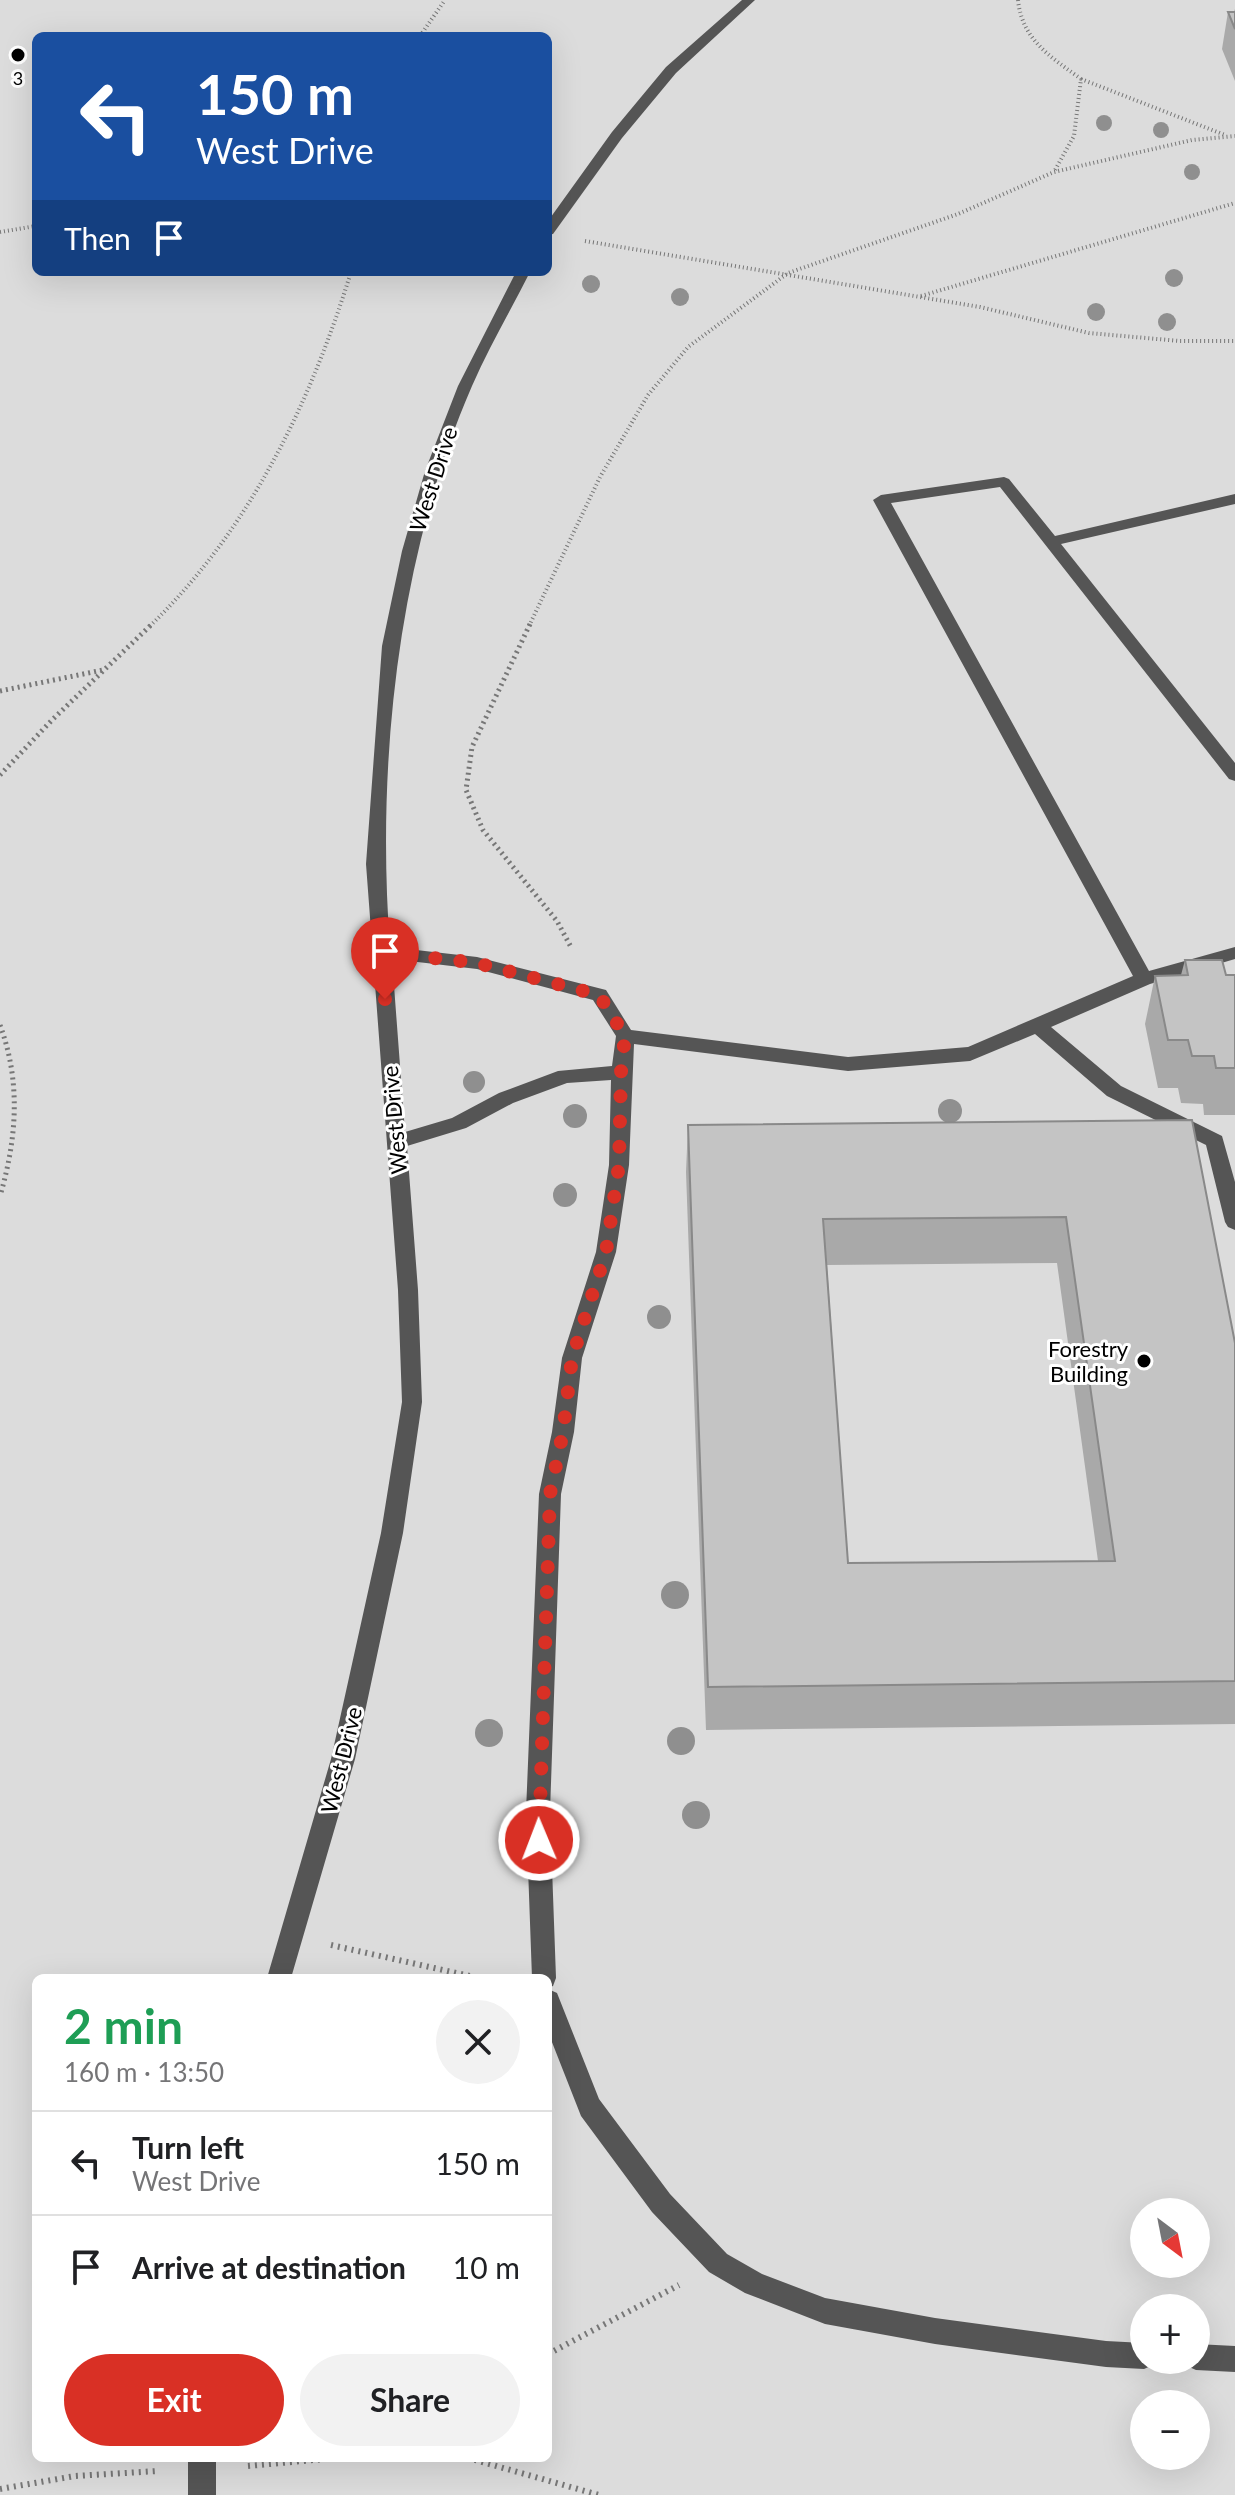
<!DOCTYPE html>
<meta charset="utf-8">
<style>
:root{--surface:#fff;--page:#f2f2f2;--text:#202124;--muted:#757577;--line:#e0e0e0;--accent:#d93025}
body{margin:0;font-family:Lato,sans-serif;background:var(--page);color:var(--text);height:100vh;display:flex;flex-direction:column;font-size:30px;white-space:nowrap}
*{box-sizing:border-box;margin:0}
p{font-size:26px;color:var(--muted)}
.icon{flex:none;width:44px;height:44px;fill:none;stroke:currentColor;stroke-width:2;stroke-linecap:round;stroke-linejoin:round}
.map{position:relative;flex:1;overflow:hidden}
.drawer{position:absolute;left:32px;top:1974px;width:520px;height:488px;display:flex;flex-direction:column;background:var(--surface);border-radius:12px;box-shadow:0 8px 32px #0002}
.drawer>*{flex:none}
.guide{position:absolute;left:32px;top:32px;width:520px;height:244px;border-radius:12px;box-shadow:0 8px 32px #0002;background:#1a4fa0;color:#fff;overflow:hidden}
.needle{width:52px;rotate:148deg}
.tools{position:absolute;left:1130px;top:2198px;display:grid;gap:16px}
.tools a{display:grid;place-items:center;width:80px;height:80px;border-radius:50%;background:var(--surface);box-shadow:0 8px 32px #0002;font-size:40px}
.pin{position:absolute;display:grid;place-items:center;width:68px;height:68px;color:#fff;margin:-82px -34px;border-radius:50% 50% 50% 0;rotate:-45deg;box-shadow:0 0 8px #0007}
.pin .icon{rotate:45deg}
.me{position:absolute;width:88px;margin:-44px;rotate:359deg;stroke-linejoin:round;filter:drop-shadow(0 0 6px #0008)}
.turn{display:flex;align-items:center;gap:28px;height:168px;padding:0 32px;font-size:36px}
.turn .icon{width:104px;height:104px;stroke-width:2.5}
.turn b{display:block;font-size:56px;line-height:68px}
.then{display:flex;align-items:center;height:76px;padding:0 32px;background:#0003;gap:16px;font-size:30px}
.round{display:grid;place-items:center;flex:none;width:84px;height:84px;border-radius:42px;background:var(--page)}
.headline{display:flex;align-items:center;justify-content:space-between;height:136px;padding:0 32px}
h1{font-size:48px;font-weight:700;line-height:60px;color:#1e9e55}
.action{display:flex;gap:16px;margin-top:auto;padding:16px 32px}
.action a{flex:1;height:92px;border-radius:48px;background:var(--accent);color:#fff;font-size:32px;font-weight:700;line-height:92px;text-align:center}
.action a+a{background:var(--page);color:var(--text)}
ul{padding:0;list-style:none}
li{display:flex;align-items:center;gap:24px;height:104px;padding:0 32px;border-top:2px solid var(--line)}
li div{flex:1}
li b{display:block;font-size:30px}
li em{font-style:normal}
.map>svg:first-child{display:block}
.green{fill:#dcdcdc;fill-rule:evenodd}
.lines{fill:none;stroke-linecap:round;stroke-linejoin:round}
.path-far2{stroke:#777;stroke-width:4;stroke-dasharray:1 3;stroke-linecap:butt}
.path-far1{stroke:#777;stroke-width:5;stroke-dasharray:2 4;stroke-linecap:butt}
.path{stroke:#777;stroke-width:6;stroke-dasharray:2 5;stroke-linecap:butt}
.minor{fill:#555;fill-rule:evenodd}
.tree{fill:#8f8f8f}
.wall{fill:#a9a9a9;fill-rule:evenodd}
.building{fill:#c4c4c4;stroke:#898989;stroke-width:2;fill-rule:evenodd}
.route{stroke:#d93025;stroke-width:14;stroke-dasharray:0 25.2}
.poi-dot{fill:#000;stroke:#fff;stroke-width:3}
.labels{text-anchor:middle;dominant-baseline:central;stroke-width:6;stroke-linejoin:round;paint-order:stroke}
.far-poi-label{font-size:18px;fill:#000;stroke:#fff}
.street-label{font-size:22px;fill:#000;stroke:#fff}
.poi-label{font-size:22px;fill:#000;stroke:#fff;text-anchor:end}
</style>
<div class="map">
<svg width="1235" height="2495" viewBox="0 0 1235 2495">
<rect width="100%" height="100%" fill="#fff"/>
<path class="green" d="M 0,0 L 1235,0 L 1235,2495 L 0,2495 ZM 36,36 L 548,36 L 548,272 L 36,272 ZM 36,1978 L 548,1978 L 548,2458 L 36,2458 ZM 1144,2212 L 1196,2212 L 1196,2264 L 1144,2264 ZM 1144,2308 L 1196,2308 L 1196,2360 L 1144,2360 ZM 1144,2404 L 1196,2404 L 1196,2456 L 1144,2456 Z"/>
<g class="lines">
<path class="path-far2" d="M 1018,0 C 1022,40 1051,57 1081,79 L 1074,136 L 1054,172
M 420,36 L 445,0
M 1081,79 L 1225,135
M 0,232 L 36,226
M 585,241 L 980,307 L 1089,333 L 1180,341 L 1235,341
M 921,296 L 1235,203
M 150,626 C 250,529 310,404 351,272
M 529,626 L 600,477 L 648,395 L 688,347 L 788,273 L 958,214 L 1054,172 L 1192,140 L 1235,136"/>
<path class="path-far1" d="M 530,624 L 472,747 L 466,790 L 483,830 L 557,921 L 572,949
M 0,691 L 103,670
M 0,775 L 52,720 L 152,624
M 0,1025 C 21,1082 17,1138 0,1196"/>
<path class="path" d="M 331,1945 L 479,1978
M 548,2354 L 679,2285
M 468,2458 L 599,2495
M 248,2466 L 336,2458
M 0,2489 L 75,2476 L 158,2471"/>
<path class="minor" d="M 742,0 L 755,0 L 676,73 L 622,138 L 553,234 L 548,235 L 548,221 L 612,132 L 666,67 Z
M 516,272 L 530,272 C 511,310 489,347 472,386 C 398,556 376,763 390,947 L 477,957 L 606,990 L 631,1030 L 848,1057 L 968,1047 L 1133,976 L 873,500 L 881,495 L 1004,477 L 1009,479 L 1055,536 L 1235,494 L 1235,504 L 1061,544 L 1235,763 L 1235,781 L 1229,779 L 1000,487 L 891,503 L 1149,971 L 1235,947 L 1235,959 L 1150,984 L 1051,1027 L 1121,1086 L 1222,1136 L 1235,1182 L 1235,1230 L 1228,1227 L 1225,1222 L 1206,1145 L 1107,1096 L 1035,1034 L 970,1061 L 848,1071 L 634,1044 L 629,1165 L 616,1252 L 582,1358 L 574,1432 L 561,1494 L 550,1812 L 556,1978 L 553,1986 L 548,1988 L 548,1978 L 532,1978 L 526,1812 L 539,1494 L 552,1432 L 562,1358 L 596,1252 L 609,1165 L 611,1080 L 567,1083 L 513,1103 L 466,1128 L 407,1146 L 418,1290 L 422,1402 L 403,1533 L 355,1759 L 291,1978 L 267,1978 L 331,1759 L 381,1533 L 402,1402 L 398,1290 L 366,864 L 382,646 L 402,551 L 425,471 L 458,386 ZM 392,959 L 477,969 L 593,1000 L 616,1036 L 612,1066 L 558,1071 L 499,1093 L 452,1118 L 405,1132 Z
M 548,1989 L 557,1993 L 599,2099 L 670,2194 L 727,2254 L 762,2274 L 825,2298 L 935,2318 L 1106,2341 L 1144,2343 L 1144,2360 L 1156,2360 L 1153,2365 L 1144,2369 L 1106,2367 L 935,2344 L 825,2324 L 745,2293 L 709,2272 L 652,2212 L 581,2116 L 548,2032 Z
M 1196,2344 L 1235,2346 L 1235,2372 L 1196,2370 L 1187,2366 L 1184,2360 L 1196,2360 Z
M 188,2458 L 216,2458 L 216,2495 L 188,2495 Z"/>
</g>
<g class="tree">
<circle cx="1104" cy="123" r="8"/>
<circle cx="1161" cy="130" r="8"/>
<circle cx="1192" cy="172" r="8"/>
<circle cx="1174" cy="278" r="9"/>
<circle cx="591" cy="284" r="9"/>
<circle cx="680" cy="297" r="9"/>
<circle cx="1096" cy="312" r="9"/>
<circle cx="1167" cy="322" r="9"/>
<circle cx="474" cy="1082" r="11"/>
<circle cx="950" cy="1111" r="12"/>
<circle cx="575" cy="1116" r="12"/>
<circle cx="565" cy="1195" r="12"/>
<circle cx="659" cy="1317" r="12"/>
<circle cx="675" cy="1595" r="14"/>
<circle cx="489" cy="1733" r="14"/>
<circle cx="681" cy="1741" r="14"/>
<circle cx="696" cy="1815" r="14"/>
</g>
<path class="wall" d="M 1235,9 L 1235,81 L 1222,49 L 1228,12 L 1234,12 Z
M 1185,960 L 1226,975 L 1235,975 L 1235,1115 L 1204,1115 L 1203,1104 L 1181,1103 L 1178,1088 L 1158,1088 L 1145,1024 L 1155,976 L 1181,975 Z
M 1192,1120 L 1235,1343 L 1235,1724 L 706,1730 L 686,1172 L 688,1125 ZM 1057,1263 L 1098,1561 L 848,1563 L 827,1265 Z"/>
<path class="building" d="M 1228,12 L 1235,12 L 1235,29 Z
M 1185,960 L 1222,960 L 1226,975 L 1235,975 L 1235,1068 L 1216,1068 L 1214,1056 L 1192,1056 L 1188,1040 L 1168,1040 L 1155,976 L 1188,975 Z
M 1192,1120 L 1235,1343 L 1235,1681 L 708,1687 L 688,1125 ZM 1066,1217 L 1115,1561 L 848,1563 L 823,1219 Z"/>
<g class="lines">
<path class="route" d="M 385,999 L 382,952 L 477,963 L 599,995 L 625,1036 L 621,1072 L 619,1165 L 606,1252 L 572,1358 L 563,1432 L 550,1494 L 539,1840"/>
</g>
<g class="poi-dot">
<circle cx="18" cy="55" r="8"/>
<circle cx="1144" cy="1361" r="8"/>
</g>
<g class="labels">
<g class="far-poi-label">
<text x="18" y="78">3</text>
</g>
<g class="street-label">
<text transform="translate(433 479) rotate(-72)">West Drive</text>
<text transform="translate(394 1120) rotate(-95)">West Drive</text>
<text transform="translate(341 1760) rotate(-76)">West Drive</text>
</g>
<g class="poi-label">
<text x="1128" y="1348">Forestry<tspan x="1128" dy="25">Building</tspan></text>
</g>
</g>
</svg>
<div class="tools">
<a><svg class="needle" viewBox="-14 -14 28 28"><path d="M0-13l5 13h-10z" fill="#e53935"/><path d="M0 13l5-13h-10z" fill="#757577"/></svg></a>
<a>+</a>
<a>−</a>
</div>
<div class="pin" style="left:385px;top:999px;background:#d93025"><svg class="icon" aria-label="arrive" viewBox="0 0 24 24"><path d="M6 21V4h12l-3 4 3 4H6"/></svg></div>
<svg class="me" style="left:539px;top:1840px" viewBox="-20 -20 40 40"><circle r="17" fill="#d93025" stroke="#fff" stroke-width="3"/><path d="M0-11L8 9 0 5-8 9z" fill="#fff"/></svg>
<div class="guide">
<div class="turn"><svg class="icon" aria-label="left" viewBox="0 0 24 24"><path d="M17 20v-9H6M10 6l-5 5 5 5"/></svg><div><b>150 m</b>West Drive</div></div>
<div class="then">Then<svg class="icon" aria-label="arrive" viewBox="0 0 24 24"><path d="M6 21V4h12l-3 4 3 4H6"/></svg></div>
</div>
<section class="drawer">
<div class="headline"><div><h1>2 min</h1><p>160 m · 13:50</p></div><a class="round"><svg class="icon" aria-label="close" viewBox="0 0 24 24"><path d="M6 6l12 12M18 6L6 18"/></svg></a></div>
<ul>
<li><svg class="icon" aria-label="left" viewBox="0 0 24 24"><path d="M17 20v-9H6M10 6l-5 5 5 5"/></svg><div><b>Turn left</b><p>West Drive</p></div><em>150 m</em></li>
<li><svg class="icon" aria-label="arrive" viewBox="0 0 24 24"><path d="M6 21V4h12l-3 4 3 4H6"/></svg><div><b>Arrive at destination</b></div><em>10 m</em></li>
</ul>
<div class="action"><a>Exit</a><a>Share</a></div>
</section>
</div>
